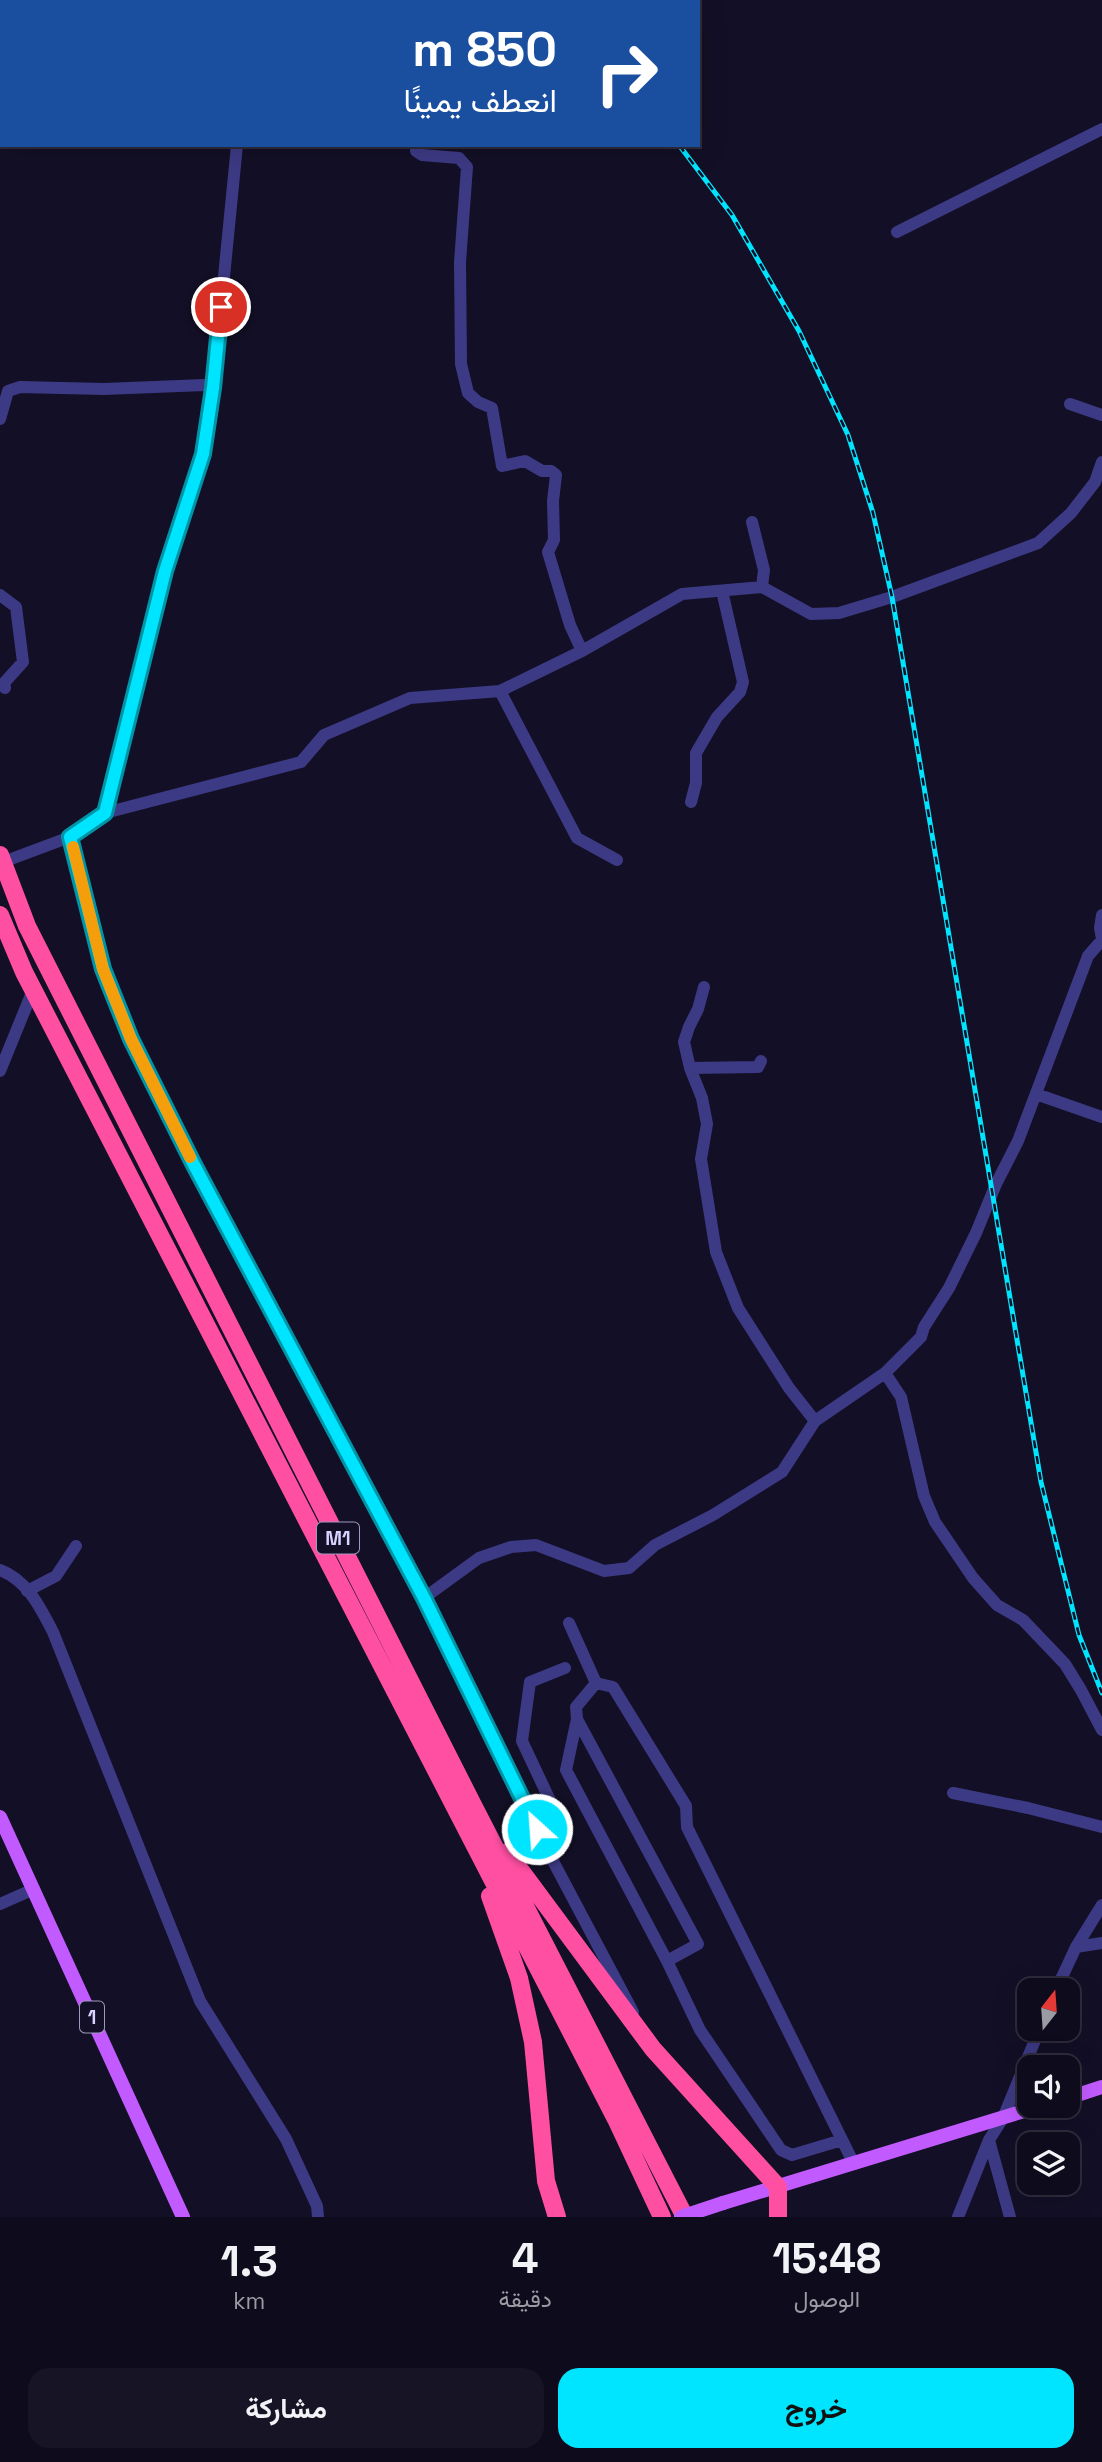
<!DOCTYPE html>
<html lang="ar">
<meta charset="utf-8">
<style>
:root{--surface:#0e0b1c;--page:#171425;--text:#f1f3f6;--muted:#9b9ba3;--line:#2e2b3b;--accent:#00e5ff}
body{margin:0;font-family:"Space Grotesk",Vazirmatn,sans-serif;background:var(--page);color:var(--text);direction:rtl;height:100vh;display:flex;flex-direction:column;font-size:26px;white-space:nowrap}
*{box-sizing:border-box;margin:0}
p{font-size:23px;color:var(--muted)}
.icon{flex:none;width:38px;height:38px;fill:none;stroke:currentColor;stroke-width:2;stroke-linecap:round;stroke-linejoin:round}
.map{position:relative;height:2217px;overflow:hidden;direction:ltr}
.drawer{display:flex;flex-direction:column;background:var(--surface);flex:1}
.drawer>*{flex:none}
.guide{position:absolute;left:0px;top:0px;width:700px;height:147px;box-shadow:0 7px 28px #0002,0 0 0 2px var(--line);direction:rtl;background:#1a4fa0;color:#fff;overflow:hidden}
.needle{width:46px;rotate:17deg}
.tools{position:absolute;left:1017px;top:1978px;display:grid;gap:14px}
.tools a{display:grid;place-items:center;width:63px;height:63px;border-radius:14px;background:var(--surface);box-shadow:0 7px 28px #0002,0 0 0 2px var(--line);font-size:35px}
.pin{position:absolute;display:grid;place-items:center;width:60px;height:60px;color:#fff;margin:-30px;border:4px solid #fff;border-radius:50%;box-shadow:0 2px 7px #0007}
.me{position:absolute;width:77px;margin:-38px;rotate:334deg;stroke-linejoin:round;filter:drop-shadow(0 0 5px #0008)}
.turn{display:flex;align-items:center;gap:24px;height:147px;padding:0 28px;font-size:32px}
.turn .icon{width:91px;height:91px;stroke-width:2.5}
.turn b{display:block;font-size:49px;line-height:60px}
.eta{display:flex;justify-content:space-evenly;align-items:center;height:119px;text-align:center}
.eta b{font-size:42px;font-weight:700;line-height:49px}
.cta{display:flex;gap:14px;margin-top:auto;padding:14px 28px}
.cta a{flex:1;height:80px;border-radius:21px;background:var(--accent);color:#111;font-size:28px;font-weight:700;line-height:80px;text-align:center}
.cta a+a{background:var(--page);color:var(--text)}
.map>svg:first-child{display:block}
.lines{fill:none;stroke-linecap:round;stroke-linejoin:round}
.minor{stroke:#3d3a85;stroke-width:12}
.major{stroke:#c25bff;stroke-width:14}
.highway{stroke:#ff4fa3;stroke-width:18}
.rail-casing{stroke:#00e5ff;stroke-width:5}
.rail{stroke:#130f26;stroke-width:2.5;stroke-dasharray:8;stroke-linecap:butt}
.major-bridge{stroke:#c25bff;stroke-width:14}
.route-casing{stroke:#0095a6;stroke-width:18}
.route{stroke:#00e5ff;stroke-width:12}
.slow{stroke:#f59e0b;stroke-width:12}
.labels{text-anchor:middle;dominant-baseline:central;stroke-width:5;stroke-linejoin:round;paint-order:stroke}
.shield{fill:#130f26;stroke:#9e99be;stroke-width:2}
.shield-label{font-size:19px;font-weight:bold;fill:#d9d4ff}
</style>
<div class="map">
<svg width="1102" height="2217" viewBox="0 0 1102 2217">
<rect width="100%" height="100%" fill="#130f26"/>
<g class="lines">
<path class="minor" d="M 27,2 L 28,0
M 251,2 L 252,0
M 493,2 L 494,0
M 0,57 L 2,52
M 416,145 L 416,151 L 422,155 L 459,158 L 467,167 L 460,262 L 461,364 L 468,393 L 478,402 L 492,408 L 502,466 L 525,461 L 542,471 L 551,471 L 556,475 L 553,501 L 554,540 L 548,552 L 570,625 L 582,651
M 897,232 L 1102,129
M 1070,404 L 1102,415
M 0,419 L 8,391 L 20,387 L 104,389 L 204,385 L 213,388
M 752,522 L 764,570 L 762,587
M 0,595 L 16,607 L 23,662 L 4,683 L 5,688
M 500,691 L 577,838 L 617,860
M 691,802 L 696,783 L 696,753 L 717,717 L 740,692 L 743,682 L 722,591
M 105,813 L 165,571 L 203,454 L 213,388 L 237,145
M 70,837 L 103,969 L 131,1039 L 193,1163 L 424,1598 L 536,1829 L 633,2012
M 3,862 L 70,837 L 105,813 L 301,762 L 324,735 L 410,698 L 500,691 L 582,651 L 682,594 L 762,587 L 811,614 L 839,613 L 892,597 L 1038,543 L 1071,513 L 1095,482 L 1102,462
M 1102,915 L 1100,928 L 1102,939
M 704,987 L 698,1009 L 689,1027 L 684,1042 L 690,1068 L 702,1098 L 707,1124 L 701,1159 L 716,1252 L 738,1308 L 789,1388 L 815,1421
M 690,1068 L 758,1067 L 761,1061
M 0,1071 L 33,990
M 1036,1094 L 1102,1117
M 885,1373 L 901,1397 L 924,1496 L 935,1522 L 973,1578 L 997,1605 L 1023,1620 L 1065,1664 L 1081,1690 L 1102,1730
M 0,1570 C 27,1580 40,1607 53,1632 L 200,2001 L 286,2139 L 317,2206 L 318,2217
M 27,1591 L 56,1576 L 76,1546
M 424,1598 L 479,1558 L 511,1547 L 536,1545 L 604,1571 L 629,1568 L 655,1545 L 713,1515 L 782,1472 L 815,1421 L 885,1373 L 921,1337 L 924,1327 L 949,1288 L 976,1233 L 996,1184 L 1018,1141 L 1088,956 L 1102,940
M 569,1623 L 596,1683 L 576,1707 L 577,1719 L 566,1770 L 667,1961 L 700,2030 L 781,2150 L 792,2155 L 842,2140
M 596,1683 L 613,1687 L 686,1806 L 687,1827 L 854,2164
M 577,1719 L 698,1944 L 667,1961
M 953,1793 L 1028,1808 L 1102,1827
M 547,1848 L 563,1828 L 522,1741 L 530,1682 L 565,1668
M 0,1904 L 34,1889
M 1076,1947 L 1102,1943
M 1056,1990 L 1076,1947 L 1102,1905
M 989,2140 L 1010,2217
M 958,2217 L 989,2140 L 1003,2118 L 1040,2028"/>
<path class="major" d="M 0,1817 L 183,2217
M 1068,2098 L 1102,2087
M 723,2203 L 1044,2105"/>
<path class="highway" d="M 0,855 L 27,926 L 474,1807 L 685,2217
M 0,915 L 24,972 L 616,2119 L 662,2217
M 507,1852 L 653,2049 L 778,2187 L 778,2217
M 490,1896 L 519,1978 L 533,2042 L 546,2181 L 557,2217"/>
<g class="rail-casing">
<path id="rail" d="M 571,0 L 572,2
M 679,145 L 732,215 L 799,331 L 848,435 L 873,513 L 892,597 L 1041,1482 L 1079,1635 L 1102,1693"/>
</g>
<use href="#rail" class="rail"/>
<path class="major-bridge" d="M 681,2217 L 723,2203"/>
</g>
<g class="lines">
<g class="route-casing">
<path id="route" d="M 221,307 L 213,388 L 203,454 L 165,571 L 105,813 L 70,837 L 103,969 L 131,1039 L 193,1163 L 424,1598 L 537,1829"/>
</g>
<use href="#route" class="route"/>
<path class="slow" d="M 73,847 L 103,969 L 131,1039 L 190,1157"/>
</g>
<g class="labels">
<g class="shield">
<rect x="317" y="1522.5" width="42" height="31" rx="5"/>
<rect x="80" y="2001.5" width="24" height="31" rx="5"/>
</g>
<g class="shield-label">
<text x="338" y="1538">M1</text>
<text x="92" y="2017">1</text>
</g>
</g>
</svg>
<div class="tools">
<a><svg class="needle" viewBox="-14 -14 28 28"><path d="M0-13l5 13h-10z" fill="#e53935"/><path d="M0 13l5-13h-10z" fill="#9b9ba3"/></svg></a>
<a><svg class="icon" aria-label="sound" viewBox="0 0 24 24"><path d="M4 9h4l5-4v14l-5-4H4zM17 9q2 3 0 6"/></svg></a>
<a><svg class="icon" aria-label="layers" viewBox="0 0 24 24"><path d="M12 4l9 5-9 5-9-5zM3 14l9 5 9-5"/></svg></a>
</div>
<div class="pin" style="left:221px;top:307px;background:#d93025"><svg class="icon" aria-label="arrive" viewBox="0 0 24 24"><path d="M6 21V4h12l-3 4 3 4H6"/></svg></div>
<svg class="me" style="left:537px;top:1829px" viewBox="-20 -20 40 40"><circle r="17" fill="#00e5ff" stroke="#fff" stroke-width="3"/><path d="M0-11L8 9 0 5-8 9z" fill="#fff"/></svg>
<div class="guide">
<div class="turn"><svg class="icon" aria-label="right" viewBox="0 0 24 24"><path d="M7 20v-9h11M14 6l5 5-5 5"/></svg><div><b>850 m</b>انعطف يمينًا</div></div>
</div>
</div>
<section class="drawer">
<div class="eta">
<div><b>15:48</b><p>الوصول</p></div>
<div><b>4</b><p>دقيقة</p></div>
<div><b>1.3</b><p>km</p></div>
</div>
<div class="cta"><a>خروج</a><a>مشاركة</a></div>
</section>
